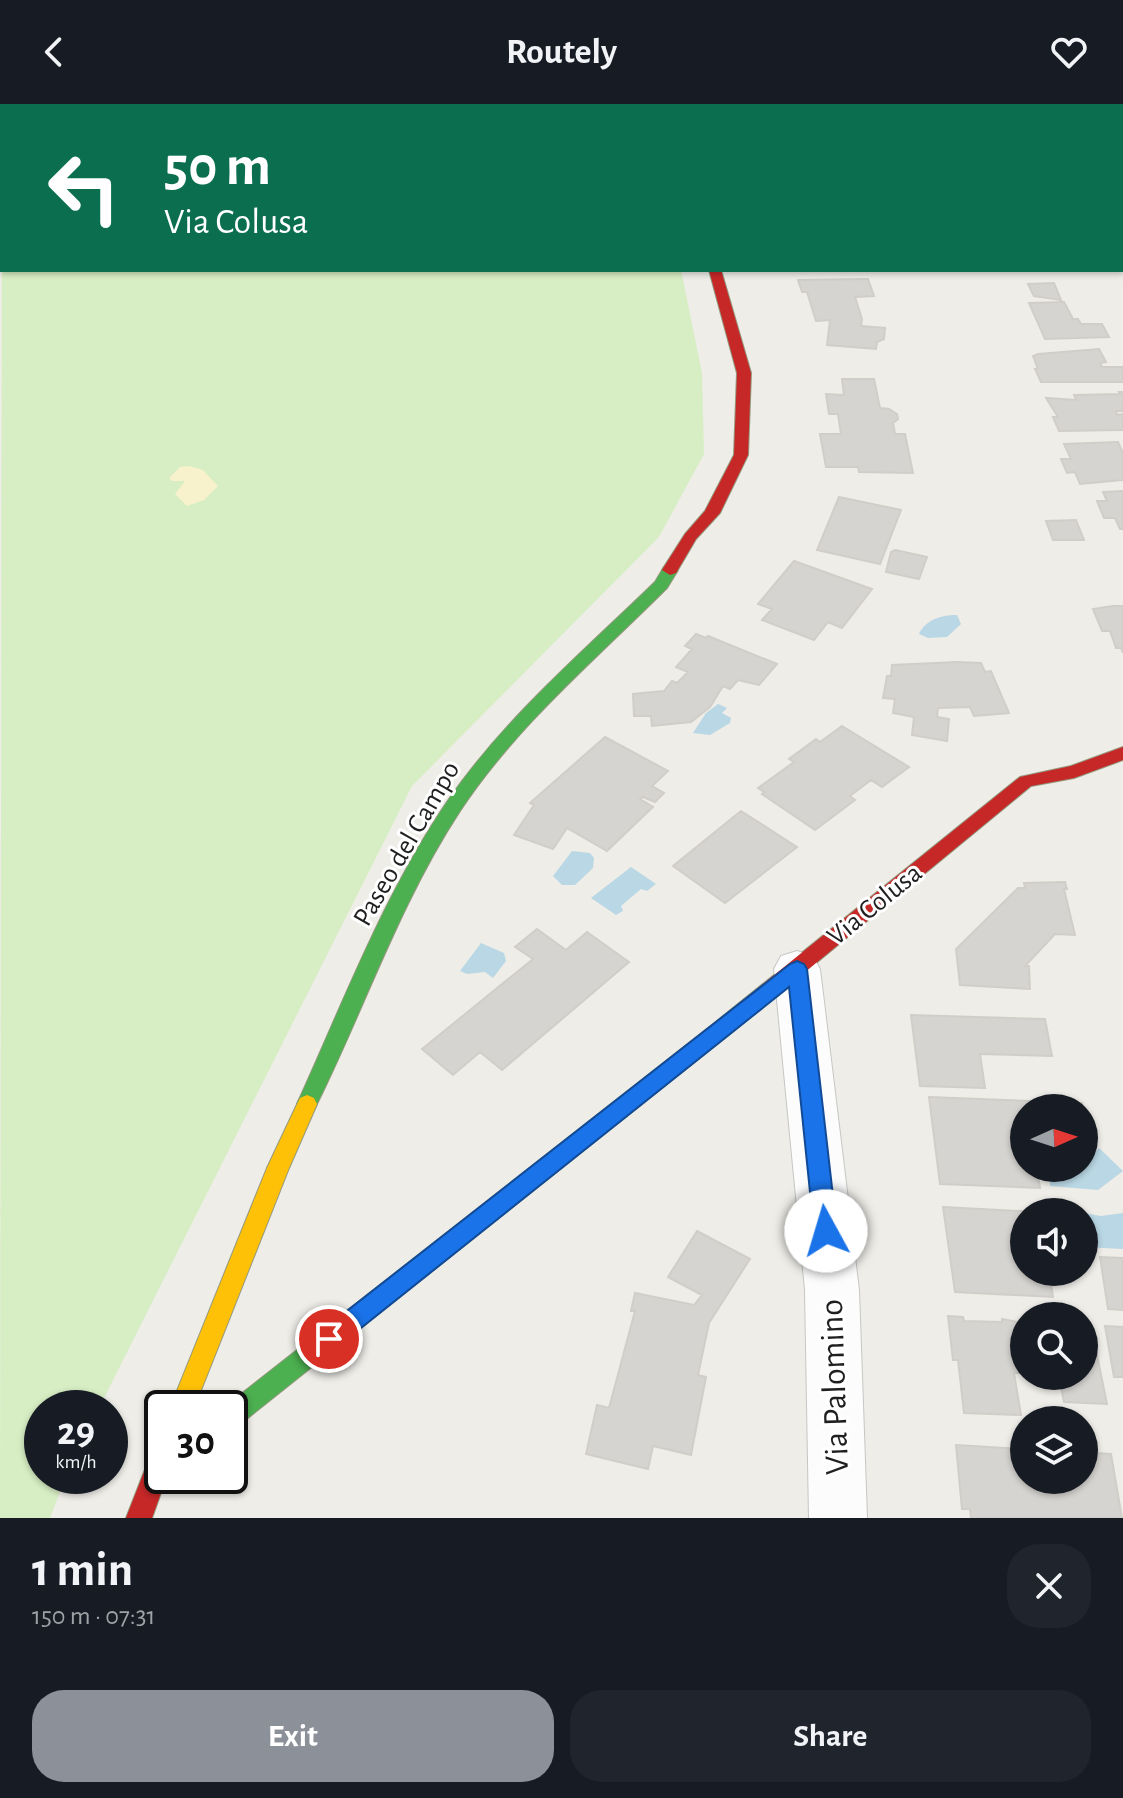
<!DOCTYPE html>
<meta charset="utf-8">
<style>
:root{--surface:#171b24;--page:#20242c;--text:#f1f3f6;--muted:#9ea1a6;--accent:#8c9099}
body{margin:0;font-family:"Alegreya Sans",sans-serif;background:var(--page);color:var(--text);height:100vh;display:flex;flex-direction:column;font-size:30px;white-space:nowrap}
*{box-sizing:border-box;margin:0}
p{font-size:26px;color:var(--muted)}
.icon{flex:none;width:44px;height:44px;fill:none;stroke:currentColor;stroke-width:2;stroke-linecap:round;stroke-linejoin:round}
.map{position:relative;height:1414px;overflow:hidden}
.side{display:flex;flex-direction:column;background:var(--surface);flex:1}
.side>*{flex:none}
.hud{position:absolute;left:0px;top:0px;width:1124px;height:168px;box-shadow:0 2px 6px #0004;background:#0b6e4f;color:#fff;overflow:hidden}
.needle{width:52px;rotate:87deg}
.tools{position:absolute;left:1010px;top:990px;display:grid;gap:16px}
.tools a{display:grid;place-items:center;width:88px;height:88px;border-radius:50%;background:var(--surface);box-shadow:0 2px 6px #0004;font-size:40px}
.speed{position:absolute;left:24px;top:1286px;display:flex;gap:16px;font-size:40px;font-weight:700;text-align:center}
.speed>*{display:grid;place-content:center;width:104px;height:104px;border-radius:50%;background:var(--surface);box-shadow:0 2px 6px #0004;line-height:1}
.speed small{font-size:20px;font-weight:400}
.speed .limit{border:4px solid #111;border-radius:12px;background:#fff;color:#111}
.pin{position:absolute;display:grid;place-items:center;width:68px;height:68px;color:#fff;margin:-34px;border:4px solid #fff;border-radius:50%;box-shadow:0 2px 8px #0007}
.me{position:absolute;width:88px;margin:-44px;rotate:354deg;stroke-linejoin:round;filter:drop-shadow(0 0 6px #0008)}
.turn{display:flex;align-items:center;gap:28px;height:168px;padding:0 32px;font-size:36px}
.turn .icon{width:104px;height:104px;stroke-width:2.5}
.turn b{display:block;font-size:56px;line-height:68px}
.round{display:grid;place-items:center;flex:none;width:84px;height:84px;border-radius:32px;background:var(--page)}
.overview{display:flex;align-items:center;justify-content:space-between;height:136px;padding:0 32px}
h1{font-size:48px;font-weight:700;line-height:60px}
.cta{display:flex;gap:16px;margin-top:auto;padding:16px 32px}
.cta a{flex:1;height:92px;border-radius:32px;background:var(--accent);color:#fff;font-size:32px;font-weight:700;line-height:92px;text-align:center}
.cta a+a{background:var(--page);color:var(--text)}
header{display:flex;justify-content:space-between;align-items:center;height:104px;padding:0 32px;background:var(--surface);font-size:36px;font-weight:700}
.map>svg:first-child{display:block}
.grass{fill:#d7eec4}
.sand{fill:#f7f2cb}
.water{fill:#b9d7e4}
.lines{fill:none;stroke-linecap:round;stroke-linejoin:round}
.stream{fill:#b9d7e4;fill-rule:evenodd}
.building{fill:#d6d4d0;stroke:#d1cec9;stroke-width:2}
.street-casing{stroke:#c6c6c4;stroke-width:2}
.fast-casing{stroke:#94997e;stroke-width:2}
.slow-casing{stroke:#94997e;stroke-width:2}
.jam-casing{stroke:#94997e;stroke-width:2}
.street{fill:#fcfcfc;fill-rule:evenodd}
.fast{fill:#4caf50;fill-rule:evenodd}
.slow{fill:#ffc107;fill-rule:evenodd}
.jam{fill:#c62828;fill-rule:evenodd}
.route{fill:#1a73e8;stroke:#114b97;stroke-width:2}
.labels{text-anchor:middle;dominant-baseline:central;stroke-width:6;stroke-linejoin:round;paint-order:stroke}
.street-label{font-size:28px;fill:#1f1f1f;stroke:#fff}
.near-street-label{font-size:34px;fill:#1f1f1f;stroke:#fff}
</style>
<header><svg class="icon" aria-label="back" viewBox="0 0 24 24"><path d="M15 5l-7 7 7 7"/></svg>Routely<svg class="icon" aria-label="heart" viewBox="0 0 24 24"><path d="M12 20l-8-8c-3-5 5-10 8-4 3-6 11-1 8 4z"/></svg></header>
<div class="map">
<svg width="1123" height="1414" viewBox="0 0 1123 1414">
<rect width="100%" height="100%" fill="#eeede8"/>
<path class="grass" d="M 22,0 L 663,0 L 18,2 Z
M 2,9 L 2,166 L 681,166 L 702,269 L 704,350 L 659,433 L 412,682 L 99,1304 L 42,1304 L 42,1372 L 66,1372 L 50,1414 L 0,1414 Z"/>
<path class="sand" d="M 190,362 L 203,366 L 218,382 L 204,396 L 187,402 L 175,390 L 185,377 L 172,377 L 169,374 L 180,363 Z"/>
<path class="water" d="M 957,511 L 961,520 L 947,533 L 928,534 L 919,530 C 926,515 942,511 957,511 Z
M 718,600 L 727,604 L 722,609 L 731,614 L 730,619 L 710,631 L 693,629 L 706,609 Z
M 572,747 L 590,749 L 594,754 L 593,764 L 575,781 L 562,781 L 553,772 Z
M 631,763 L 656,780 L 647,787 L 641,785 L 621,802 L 623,807 L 616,811 L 591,794 Z
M 481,839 L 504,849 L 506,857 L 493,874 L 485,868 L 467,870 L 460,867 Z
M 1099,1044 L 1123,1067 L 1098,1086 L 1050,1082 L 1049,1064 L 1084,1064 L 1084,1058 Z
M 1084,1109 L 1101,1112 L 1123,1109 L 1123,1145 L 1084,1143 Z"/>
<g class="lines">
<path class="stream" d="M 22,0 L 20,2 L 13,2 L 15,0 Z
M 0,10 L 2,10 L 2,16 L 0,16 Z"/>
</g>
<path class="building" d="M 868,175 L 874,192 L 855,193 L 862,215 L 861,222 L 885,224 L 884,235 L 877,238 L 876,245 L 827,241 L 830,216 L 816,217 L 807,188 L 802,188 L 798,176 Z
M 1054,179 L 1061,196 L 1034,192 L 1028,180 Z
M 1064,198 L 1073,215 L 1078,215 L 1081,220 L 1102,220 L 1109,233 L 1045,235 L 1029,199 Z
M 1099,245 L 1106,258 L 1100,259 L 1102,263 L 1123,263 L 1123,278 L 1041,278 L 1035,265 L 1038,265 L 1033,252 L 1038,250 Z
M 842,275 L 874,275 L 880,304 L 889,305 L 897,310 L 898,315 L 893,319 L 895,330 L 905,330 L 913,369 L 859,368 L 858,363 L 826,363 L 820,330 L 841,330 L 838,310 L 829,310 L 826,290 L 844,291 Z
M 1119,288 L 1123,288 L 1123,307 L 1116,307 L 1117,311 L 1123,310 L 1123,326 L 1059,327 L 1053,313 L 1058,313 L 1046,294 L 1076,296 L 1074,291 L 1120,290 Z
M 1118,338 L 1123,349 L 1123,376 L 1080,380 L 1075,368 L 1067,369 L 1061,355 L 1071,355 L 1064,340 Z
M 1123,387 L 1123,425 L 1120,425 L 1115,414 L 1104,414 L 1097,397 L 1107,397 L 1103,388 Z
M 839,393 L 901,406 L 880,460 L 817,446 Z
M 1076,416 L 1084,436 L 1053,436 L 1046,417 Z
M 895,446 L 927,453 L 919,475 L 886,468 L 891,448 Z
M 794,457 L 872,485 L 842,524 L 828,518 L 814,536 L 762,516 L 772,505 L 758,500 Z
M 1113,502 L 1123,502 L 1123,549 L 1121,544 L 1116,544 L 1110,527 L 1102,527 L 1093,505 Z
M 696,530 L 706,534 L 708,532 L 777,560 L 759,581 L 738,576 L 730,585 L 723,582 L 710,603 L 691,618 L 652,622 L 651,612 L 634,612 L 633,590 L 664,587 L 672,577 L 677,579 L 688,568 L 676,563 L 692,545 L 685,542 Z
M 957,558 L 981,559 L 985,568 L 991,567 L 1009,609 L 974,612 L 970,603 L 938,604 L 937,613 L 949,615 L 947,637 L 912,631 L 914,613 L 893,609 L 895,595 L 883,594 L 887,572 L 891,572 L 892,561 Z
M 842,622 L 909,663 L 882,683 L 871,676 L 850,692 L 855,696 L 815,726 L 762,690 L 764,688 L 758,684 L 794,658 L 789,655 L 816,635 L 820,638 Z
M 605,633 L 668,667 L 652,682 L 664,689 L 655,698 L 643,693 L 640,695 L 653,703 L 607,747 L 567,724 L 553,745 L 514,731 L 534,701 L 530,699 Z
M 741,707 L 797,743 L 725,799 L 673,762 Z
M 1065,778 L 1067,785 L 1064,785 L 1075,831 L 1055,830 L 1025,862 L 1029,862 L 1030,885 L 960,881 L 956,845 L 1018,784 L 1025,784 L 1024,779 Z
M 537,825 L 566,846 L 587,828 L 629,858 L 502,966 L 480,948 L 453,971 L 422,945 L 533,855 L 515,843 Z
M 911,911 L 1045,915 L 1052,952 L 980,950 L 985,984 L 920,982 Z
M 929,993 L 1082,999 L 1083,1004 L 1024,1004 L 1024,1064 L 1037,1064 L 1040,1084 L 940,1080 Z
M 943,1103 L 1039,1108 L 1024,1108 L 1024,1168 L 1056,1168 L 1057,1174 L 1050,1173 L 1053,1193 L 955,1188 Z
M 697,1127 L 750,1155 L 709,1219 L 698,1271 L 706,1273 L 691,1351 L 653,1342 L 648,1365 L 586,1350 L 597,1301 L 609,1304 L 635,1207 L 631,1207 L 635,1189 L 694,1201 L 702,1191 L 668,1173 Z
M 1100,1153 L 1123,1154 L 1123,1206 L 1108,1205 Z
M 948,1212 L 963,1213 L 964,1217 L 1002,1218 L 1002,1215 L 1024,1219 L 1024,1269 L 1014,1269 L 1021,1311 L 964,1309 L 958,1256 L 953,1256 Z
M 1084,1221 L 1091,1222 L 1107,1300 L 1064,1298 L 1059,1272 L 1084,1272 Z
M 1105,1222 L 1123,1223 L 1123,1273 L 1114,1273 Z
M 956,1341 L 1024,1345 L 1024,1376 L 1084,1376 L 1084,1348 L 1111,1350 L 1122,1414 L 971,1414 L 970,1405 L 962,1405 Z"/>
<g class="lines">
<g class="street-casing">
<path id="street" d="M 797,847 L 813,852 L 820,865 L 859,1186 L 867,1414 L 809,1414 L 805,1186 L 774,865 L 781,852 Z"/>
</g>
<g class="fast-casing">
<path id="fast" d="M 670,461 L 678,466 L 667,484 C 596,555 516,622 460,707 C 399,800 364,906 314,1006 L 307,1009 L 300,1006 L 297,1000 C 344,897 385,788 449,695 C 506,613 584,547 655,478 L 664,463 Z
M 724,915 L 731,917 L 734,923 L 731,929 L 239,1321 L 230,1325 L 230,1304 L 223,1304 L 717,917 Z"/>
</g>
<g class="slow-casing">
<path id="slow" d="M 1028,0 L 1039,0 L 1040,2 L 1029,2 Z
M 307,991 L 314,994 L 317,1000 L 289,1064 L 194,1304 L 170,1304 L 267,1064 L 300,994 Z"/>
</g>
<g class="jam-casing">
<path id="jam" d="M 680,0 L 690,0 L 690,2 L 680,2 Z
M 1122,133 L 1123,134 L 1123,143 L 1122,142 Z
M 709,166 L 721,166 L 751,269 L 748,351 L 720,409 L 696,435 L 676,469 L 670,471 L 662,466 L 685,430 L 705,407 L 734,351 L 737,269 Z
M 1123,643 L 1123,656 L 1074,674 L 1031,682 L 731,929 L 724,931 L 717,929 L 714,923 L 717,917 L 1020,673 L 1071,662 Z
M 162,1341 L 162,1372 L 167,1372 L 152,1414 L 126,1414 L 153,1345 Z"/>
</g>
<use href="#street" class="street"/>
<use href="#fast" class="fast"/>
<use href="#slow" class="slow"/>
<use href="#jam" class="jam"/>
</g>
<path class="route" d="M 797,857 L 804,860 L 807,865 L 837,1127 L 834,1134 L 826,1137 L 818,1134 L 814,1127 L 789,883 L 337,1243 L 329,1246 L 320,1243 L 317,1235 L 320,1228 L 790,860 Z"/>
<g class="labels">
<g class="street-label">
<text transform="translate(407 740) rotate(-60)">Paseo del Campo</text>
<text transform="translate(875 801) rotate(-39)">Via Colusa</text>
</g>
<g class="near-street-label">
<text transform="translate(835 1283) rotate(-92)">Via Palomino</text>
</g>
</g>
</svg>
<div class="tools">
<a><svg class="needle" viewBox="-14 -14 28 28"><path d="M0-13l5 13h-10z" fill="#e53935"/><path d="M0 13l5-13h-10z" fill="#9ea1a6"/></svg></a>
<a><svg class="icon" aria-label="sound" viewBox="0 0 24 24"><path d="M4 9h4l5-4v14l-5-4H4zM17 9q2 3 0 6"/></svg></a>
<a><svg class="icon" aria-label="search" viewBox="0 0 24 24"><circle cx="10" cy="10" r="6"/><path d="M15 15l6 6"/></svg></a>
<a><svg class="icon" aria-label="layers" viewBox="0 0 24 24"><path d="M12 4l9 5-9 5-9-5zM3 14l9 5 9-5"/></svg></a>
</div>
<div class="speed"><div>29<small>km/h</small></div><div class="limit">30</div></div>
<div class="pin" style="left:329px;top:1235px;background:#d93025"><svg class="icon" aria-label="arrive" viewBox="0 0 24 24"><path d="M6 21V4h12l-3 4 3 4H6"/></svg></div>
<svg class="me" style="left:826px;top:1127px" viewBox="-20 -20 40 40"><circle r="19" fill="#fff"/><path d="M0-13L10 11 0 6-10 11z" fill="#1a73e8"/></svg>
<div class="hud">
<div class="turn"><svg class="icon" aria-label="left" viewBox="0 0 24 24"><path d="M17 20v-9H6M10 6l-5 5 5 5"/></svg><div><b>50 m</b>Via Colusa</div></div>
</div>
</div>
<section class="side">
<div class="overview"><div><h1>1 min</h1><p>150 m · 07:31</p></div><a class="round"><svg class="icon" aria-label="close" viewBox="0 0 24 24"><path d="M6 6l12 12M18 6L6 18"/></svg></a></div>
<div class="cta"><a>Exit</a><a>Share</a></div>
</section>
